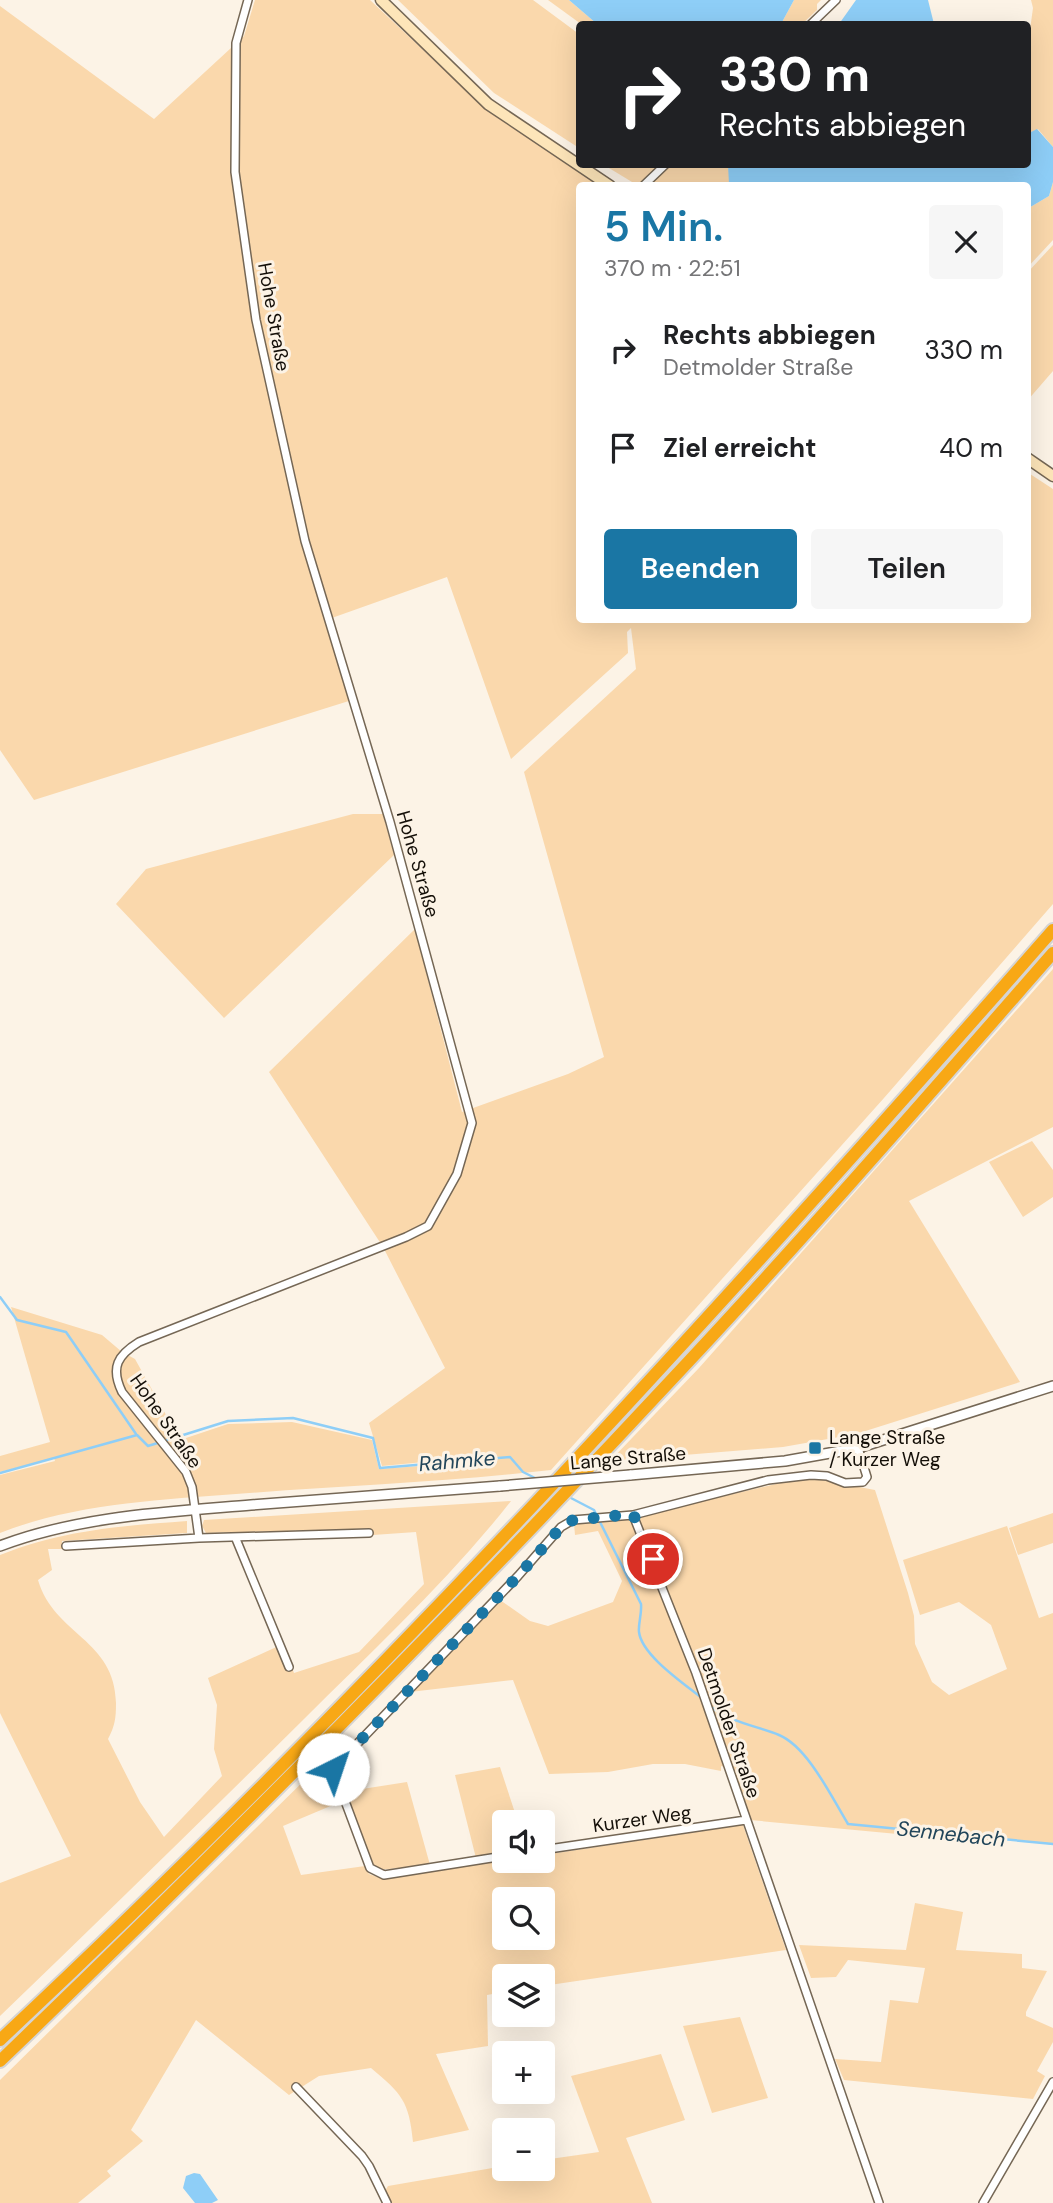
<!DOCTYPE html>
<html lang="de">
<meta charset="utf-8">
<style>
:root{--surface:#fff;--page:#f6f6f6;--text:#202124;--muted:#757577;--accent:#1a76a4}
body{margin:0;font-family:"DM Sans",sans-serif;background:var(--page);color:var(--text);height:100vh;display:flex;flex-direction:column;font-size:26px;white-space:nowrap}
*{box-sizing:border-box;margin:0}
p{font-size:23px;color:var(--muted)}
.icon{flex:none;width:38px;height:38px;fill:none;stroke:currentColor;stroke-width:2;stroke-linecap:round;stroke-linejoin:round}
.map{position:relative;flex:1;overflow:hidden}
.details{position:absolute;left:576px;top:182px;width:455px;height:441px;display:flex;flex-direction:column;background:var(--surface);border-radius:7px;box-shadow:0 7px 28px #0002}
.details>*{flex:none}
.hud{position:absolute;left:576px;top:21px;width:455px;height:147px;border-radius:7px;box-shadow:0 7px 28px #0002;background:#202124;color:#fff;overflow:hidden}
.fabs{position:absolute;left:492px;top:1810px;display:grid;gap:14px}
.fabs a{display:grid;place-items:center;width:63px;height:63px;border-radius:7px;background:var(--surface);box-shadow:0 7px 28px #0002;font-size:35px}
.pin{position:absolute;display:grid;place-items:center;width:60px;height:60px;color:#fff;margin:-30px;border:4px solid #fff;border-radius:50%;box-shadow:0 2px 7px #0007}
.me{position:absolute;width:77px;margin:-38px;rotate:41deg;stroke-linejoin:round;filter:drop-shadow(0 0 5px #0008)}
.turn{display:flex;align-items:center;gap:24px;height:147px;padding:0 28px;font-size:32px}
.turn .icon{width:91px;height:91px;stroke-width:2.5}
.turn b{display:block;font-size:49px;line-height:60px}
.round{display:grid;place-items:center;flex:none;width:74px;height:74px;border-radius:7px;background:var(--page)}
.headline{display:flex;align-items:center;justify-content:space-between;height:119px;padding:0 28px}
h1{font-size:42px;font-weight:600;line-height:52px;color:var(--accent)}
.button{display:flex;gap:14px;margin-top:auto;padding:14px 28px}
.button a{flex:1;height:80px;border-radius:7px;background:var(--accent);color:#fff;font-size:28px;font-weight:600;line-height:80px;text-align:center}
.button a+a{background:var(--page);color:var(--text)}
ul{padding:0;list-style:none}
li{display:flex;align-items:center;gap:21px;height:98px;padding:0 28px}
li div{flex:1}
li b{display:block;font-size:26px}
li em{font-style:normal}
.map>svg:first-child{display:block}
.green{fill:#fad8ac;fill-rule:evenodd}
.water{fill:#8ecef7}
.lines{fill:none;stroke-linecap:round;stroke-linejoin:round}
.stream{stroke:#8ecef7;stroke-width:2.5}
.minor-casing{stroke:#756755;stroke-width:10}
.tertiary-casing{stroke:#756755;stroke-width:12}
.secondary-casing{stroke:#756755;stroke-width:13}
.motorway-casing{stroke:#d5d4d3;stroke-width:16}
.minor{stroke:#fff;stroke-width:7}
.tertiary{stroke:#fff;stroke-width:9}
.secondary{stroke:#fde5b9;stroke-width:10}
.motorway{stroke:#f8a815;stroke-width:12}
.tertiary-bridge-casing{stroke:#756755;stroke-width:12;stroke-linecap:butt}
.tertiary-bridge{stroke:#fff;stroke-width:9}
.route{stroke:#1a76a4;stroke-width:12;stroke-dasharray:0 21.6}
.poi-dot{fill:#1a76a4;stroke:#fcf3e6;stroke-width:2.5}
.labels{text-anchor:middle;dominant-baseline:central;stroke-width:6;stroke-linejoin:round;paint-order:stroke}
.street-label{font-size:19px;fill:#140f08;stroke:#fcf3e6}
.poi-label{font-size:19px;fill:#140f08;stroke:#fcf3e6;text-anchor:start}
.water-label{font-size:21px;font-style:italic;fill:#21455a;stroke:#fcf3e6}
</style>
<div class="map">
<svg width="1053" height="2203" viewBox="0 0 1053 2203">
<rect width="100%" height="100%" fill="#fcf3e6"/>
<path class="green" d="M 255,0 L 370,0 L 485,108 L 603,185 L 579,186 L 579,620 L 1027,620 L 1027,472 L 1053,489 L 1053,904 L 884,1098 L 551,1470 C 447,1482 341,1486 236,1494 C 158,1500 73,1504 0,1533 L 0,1475 L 55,1461 L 54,1458 L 0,1472 L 0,1456 L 50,1442 L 11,1307 L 102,1335 L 122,1352 L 135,1359 L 180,1440 L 228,1424 L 292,1422 L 372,1440 L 379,1469 L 489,1461 L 487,1456 L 382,1466 L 369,1423 L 445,1368 L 383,1247 L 269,1072 L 415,929 L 462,1112 L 568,1074 L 604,1057 L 524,772 L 636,669 L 631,628 L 627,632 L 628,653 L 511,759 L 447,577 L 329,619 L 352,700 L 34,800 L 0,750 L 0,6 L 154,119 L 244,36 Z
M 398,0 L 533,0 L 579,34 L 579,148 L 494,93 Z
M 548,0 L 569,0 L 597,24 L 581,24 Z
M 794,0 L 821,0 L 817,4 L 817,10 L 802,24 L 781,24 Z
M 1031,0 L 1053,0 L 1053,147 L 1038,129 L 1027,134 L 1027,51 L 1033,8 Z
M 604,165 L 728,165 L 731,185 L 637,185 Z
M 1053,182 L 1053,240 L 1027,268 L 1027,209 L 1049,196 Z
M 1053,245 L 1053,371 L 1027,401 L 1027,273 Z
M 353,814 L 383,814 L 394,855 L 224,1018 L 116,904 L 146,869 Z
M 1053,969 L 1053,1127 L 909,1201 L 1020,1382 L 856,1434 L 783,1447 L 610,1461 L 699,1368 Z
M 1032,1141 L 1053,1170 L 1053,1197 L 1023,1217 L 989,1162 Z
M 806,1477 L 875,1490 L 908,1593 L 914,1616 L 915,1644 L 932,1682 L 949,1695 L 1007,1669 L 991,1625 L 959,1602 L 920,1615 L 903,1560 L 1007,1526 L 1039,1618 L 1053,1613 L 1053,1844 L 992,1837 L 993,1843 L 750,1820 L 734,1770 L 721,1766 L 721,1771 L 685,1764 L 653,1764 L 608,1772 L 549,1774 L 513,1680 L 410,1692 L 500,1600 L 530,1621 L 548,1626 L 613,1602 L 622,1581 L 598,1531 L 575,1535 L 574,1524 L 648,1514 Z
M 511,1501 C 449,1580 374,1649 303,1720 C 203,1819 102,1918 0,2016 L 0,1883 L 71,1856 L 0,1713 L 0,1555 C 63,1530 121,1526 187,1521 L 187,1533 L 62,1541 L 62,1549 L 48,1549 L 52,1570 L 38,1580 C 54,1635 115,1639 116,1703 C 116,1718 115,1726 108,1739 L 140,1802 L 164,1837 L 222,1776 L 214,1749 L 217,1705 L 208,1678 L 283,1644 L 294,1673 L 359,1652 L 424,1584 L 416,1532 L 373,1535 L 372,1529 L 206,1533 L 202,1526 L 204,1520 Z
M 1053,1513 L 1053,1543 L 1018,1555 L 1009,1528 Z
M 325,1760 L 340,1802 L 283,1826 L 301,1875 L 365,1866 L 369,1874 L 383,1879 L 507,1860 L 542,1860 L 543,1855 L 743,1825 L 786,1950 L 543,1986 L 542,1976 L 504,1976 L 504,1992 L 487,1995 L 488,2046 L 436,2054 L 469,2130 L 413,2142 C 409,2101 402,2094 371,2068 L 319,2076 L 289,2095 L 196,2020 L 131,2130 L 143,2141 L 107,2171 L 111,2176 L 78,2203 L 0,2203 L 0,2080 ZM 504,1899 L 542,1899 L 542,1937 L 504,1937 Z
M 500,1767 L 518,1822 L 504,1822 L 504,1854 L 476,1858 L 455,1775 Z
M 407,1782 L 430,1865 L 378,1870 L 374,1867 L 343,1792 Z
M 915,1903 L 963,1912 L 956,1950 L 1022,1954 L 1022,1968 L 1047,1971 L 1026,2012 L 1026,2016 L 1053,2028 L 1053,2042 L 1037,2071 L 1045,2076 L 1033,2099 L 844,2080 L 835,2059 L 881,2062 L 890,2000 L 918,2003 L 925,1968 L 848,1960 L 836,1977 L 811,1978 L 799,1945 L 906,1950 Z
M 740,2017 L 768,2098 L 712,2113 L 683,2026 Z
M 661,2054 L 685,2120 L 626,2138 L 652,2203 L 391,2203 L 385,2191 L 388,2186 L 504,2166 L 542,2168 L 543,2160 L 599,2152 L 571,2076 Z"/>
<path class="water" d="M 569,0 L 794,0 L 781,24 L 597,24 Z
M 856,0 L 928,0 L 934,24 L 839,24 Z
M 1037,129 L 1053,147 L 1053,182 L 1049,196 L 1027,209 L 1027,186 L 729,184 L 728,165 L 1027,164 L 1027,134 Z
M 194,2173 L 200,2174 L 218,2200 L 212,2203 L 195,2203 L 183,2188 L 186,2176 Z"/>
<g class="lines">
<path class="stream" d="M 0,1297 L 17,1320 L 66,1332 L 136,1434
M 0,1473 L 137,1435 L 148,1446 L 228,1421 L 293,1418 L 373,1438 L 380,1468 L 510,1457 L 523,1472 L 539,1480
M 569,1497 L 594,1510 L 641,1604 C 642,1614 638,1624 639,1632 C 642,1656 685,1684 703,1699
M 710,1706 C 729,1722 757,1726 779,1735 C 808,1747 832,1798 848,1824 L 1053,1844"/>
<g class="minor-casing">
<path id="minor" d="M 248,0 L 236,43 L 235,172 L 256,320 L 305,541 L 390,822 L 472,1123 L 457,1174 L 428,1226 L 406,1237 L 139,1342 C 118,1355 110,1367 122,1392 L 186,1472 L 192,1487 L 199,1538 L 369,1533
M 811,24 L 836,0
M 643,186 L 666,164
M 858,1448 L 867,1477 L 863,1482 L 845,1483 L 827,1476 L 811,1475 L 768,1480 L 633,1515 L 696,1673 L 879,2203
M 236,1539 L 289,1667
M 66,1546 L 199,1538
M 542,1850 L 746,1820
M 504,1856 L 384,1875 L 370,1868 L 333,1769 L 518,1576 L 561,1527 L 573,1520 L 633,1515
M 296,2087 L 362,2156 L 369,2166 L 387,2203
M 983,2203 L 1053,2082"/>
</g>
<g class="tertiary-casing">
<path id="tertiary" d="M 630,1475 L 785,1461 L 858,1448 L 1053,1386
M 0,1546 C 79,1516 167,1512 251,1505 C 334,1499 417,1493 500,1486"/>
</g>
<g class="secondary-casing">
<path id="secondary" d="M 381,0 L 488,104 L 610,186
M 1027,458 L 1053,476"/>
</g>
<g class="motorway-casing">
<path id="motorway" d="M 0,2040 C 372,1692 717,1313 1053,930
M 0,2061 C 236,1834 467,1600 690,1360 C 814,1227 933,1090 1053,953"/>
</g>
<use href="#minor" class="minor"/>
<use href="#tertiary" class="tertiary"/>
<use href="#secondary" class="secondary"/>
<use href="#motorway" class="motorway"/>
<g class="tertiary-bridge-casing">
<path id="tertiary-bridge" d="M 500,1486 L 630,1475"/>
</g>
<use href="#tertiary-bridge" class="tertiary-bridge"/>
</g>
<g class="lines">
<path class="route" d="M 333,1769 L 518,1576 L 561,1527 L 573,1520 L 633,1514 L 653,1559"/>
</g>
<rect class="poi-dot" x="808" y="1441" width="14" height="14" rx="3.5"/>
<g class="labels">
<g class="street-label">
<text transform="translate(274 317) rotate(80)">Hohe Straße</text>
<text transform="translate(418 864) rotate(74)">Hohe Straße</text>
<text transform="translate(166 1421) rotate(55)">Hohe Straße</text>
<text transform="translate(628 1458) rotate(-5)">Lange Straße</text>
<text transform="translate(729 1723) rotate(71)">Detmolder Straße</text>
<text transform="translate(642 1819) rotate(-8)">Kurzer Weg</text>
</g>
<g class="poi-label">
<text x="829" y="1437">Lange Straße<tspan x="829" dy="22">/ Kurzer Weg</tspan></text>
</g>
<g class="water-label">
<text transform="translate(457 1461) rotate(-5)">Rahmke</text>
<text transform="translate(951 1834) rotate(6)">Sennebach</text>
</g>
</g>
</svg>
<div class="fabs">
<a><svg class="icon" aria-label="sound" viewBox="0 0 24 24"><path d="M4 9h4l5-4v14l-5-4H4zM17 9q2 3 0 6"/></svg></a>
<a><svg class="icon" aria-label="search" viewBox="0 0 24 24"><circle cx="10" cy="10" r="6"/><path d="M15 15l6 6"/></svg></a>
<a><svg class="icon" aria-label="layers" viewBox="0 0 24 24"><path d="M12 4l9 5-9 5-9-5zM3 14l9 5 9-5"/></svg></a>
<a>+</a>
<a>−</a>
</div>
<div class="pin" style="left:653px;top:1559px;background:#d93025"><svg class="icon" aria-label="arrive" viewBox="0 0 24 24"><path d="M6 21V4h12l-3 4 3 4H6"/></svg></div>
<svg class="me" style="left:333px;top:1769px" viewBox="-20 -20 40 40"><circle r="19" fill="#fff"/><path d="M0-13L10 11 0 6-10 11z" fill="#1a76a4"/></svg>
<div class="hud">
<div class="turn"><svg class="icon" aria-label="right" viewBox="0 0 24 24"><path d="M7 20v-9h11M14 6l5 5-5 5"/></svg><div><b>330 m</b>Rechts abbiegen</div></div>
</div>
<section class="details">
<div class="headline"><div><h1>5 Min.</h1><p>370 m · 22:51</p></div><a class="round"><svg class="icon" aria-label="close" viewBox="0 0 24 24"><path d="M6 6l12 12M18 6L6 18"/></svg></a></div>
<ul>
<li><svg class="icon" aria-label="right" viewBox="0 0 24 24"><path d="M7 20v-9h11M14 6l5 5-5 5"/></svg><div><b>Rechts abbiegen</b><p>Detmolder Straße</p></div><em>330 m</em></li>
<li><svg class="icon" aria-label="arrive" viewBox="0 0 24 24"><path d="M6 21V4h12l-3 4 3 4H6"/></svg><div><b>Ziel erreicht</b></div><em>40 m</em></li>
</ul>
<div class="button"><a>Beenden</a><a>Teilen</a></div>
</section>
</div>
